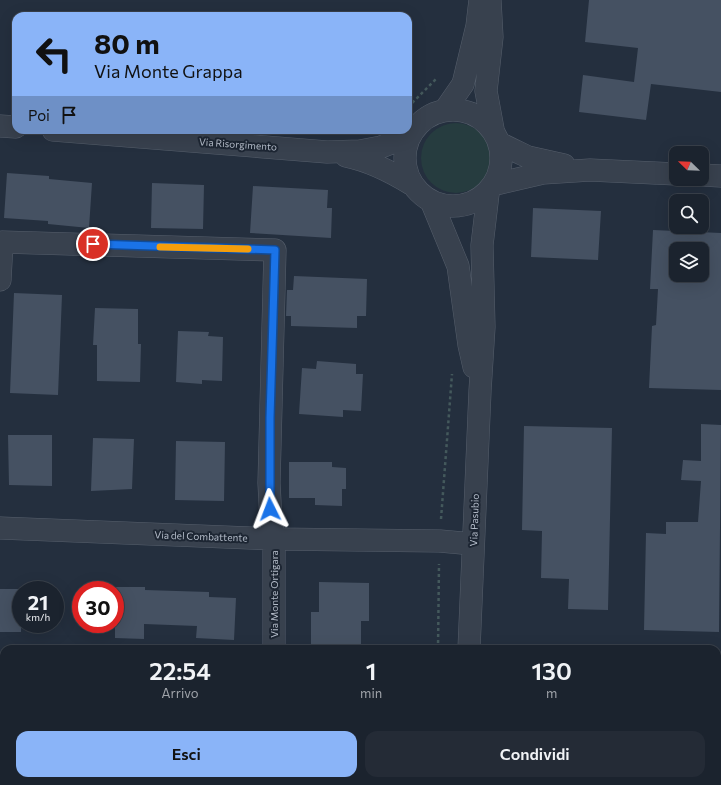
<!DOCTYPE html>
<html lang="it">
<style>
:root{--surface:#1b232e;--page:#242b36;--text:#f1f3f6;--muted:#a0a4aa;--line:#39404a;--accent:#8ab4f8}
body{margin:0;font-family:Commissioner,sans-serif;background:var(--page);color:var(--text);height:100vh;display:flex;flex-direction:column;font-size:15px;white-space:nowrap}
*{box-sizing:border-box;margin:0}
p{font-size:13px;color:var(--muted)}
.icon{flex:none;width:22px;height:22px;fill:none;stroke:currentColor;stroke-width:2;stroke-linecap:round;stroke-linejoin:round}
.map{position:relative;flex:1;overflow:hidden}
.sheet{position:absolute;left:0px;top:645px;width:721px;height:140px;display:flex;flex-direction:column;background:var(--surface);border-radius:12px 12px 0 0;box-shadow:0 4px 16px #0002,0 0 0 1px var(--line)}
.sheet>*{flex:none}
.banner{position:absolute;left:12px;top:12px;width:400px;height:122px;border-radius:12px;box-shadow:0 4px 16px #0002,0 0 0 1px var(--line);background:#8ab4f8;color:#111;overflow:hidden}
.needle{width:26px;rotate:293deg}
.tools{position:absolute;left:669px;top:146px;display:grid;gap:8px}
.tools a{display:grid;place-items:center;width:40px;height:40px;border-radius:8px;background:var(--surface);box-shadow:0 4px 16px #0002,0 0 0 1px var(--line);font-size:20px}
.speed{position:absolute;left:12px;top:581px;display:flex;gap:8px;font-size:20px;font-weight:700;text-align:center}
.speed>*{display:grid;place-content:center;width:52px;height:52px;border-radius:50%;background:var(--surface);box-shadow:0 4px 16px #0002,0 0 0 1px var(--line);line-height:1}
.speed small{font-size:10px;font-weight:400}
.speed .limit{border:6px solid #d22;background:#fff;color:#111}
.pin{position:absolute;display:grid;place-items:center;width:34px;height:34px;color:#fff;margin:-17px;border:2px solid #fff;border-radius:50%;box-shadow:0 1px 4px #0007}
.me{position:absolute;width:44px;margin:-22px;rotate:357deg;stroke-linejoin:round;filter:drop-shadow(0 0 3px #0008)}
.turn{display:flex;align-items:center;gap:14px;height:84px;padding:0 16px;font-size:18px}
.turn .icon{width:52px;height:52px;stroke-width:2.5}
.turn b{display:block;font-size:28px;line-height:34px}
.then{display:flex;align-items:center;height:38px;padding:0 16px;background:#0003;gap:8px;font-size:15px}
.eta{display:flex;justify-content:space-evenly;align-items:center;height:68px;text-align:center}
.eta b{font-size:24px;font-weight:600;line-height:28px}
.action{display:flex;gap:8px;margin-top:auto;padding:8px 16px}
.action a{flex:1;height:46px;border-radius:12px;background:var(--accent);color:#111;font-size:16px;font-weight:600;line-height:46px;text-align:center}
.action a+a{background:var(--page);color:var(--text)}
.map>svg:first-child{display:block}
.green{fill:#263c3f}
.building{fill:#455162;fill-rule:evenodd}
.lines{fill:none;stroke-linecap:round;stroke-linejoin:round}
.minor-casing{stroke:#565f6c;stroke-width:23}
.path{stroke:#44595c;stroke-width:2.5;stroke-dasharray:3 3;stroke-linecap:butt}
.minor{stroke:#38414e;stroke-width:22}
.route-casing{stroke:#114b97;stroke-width:10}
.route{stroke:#1a73e8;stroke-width:7}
.slow{stroke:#f59e0b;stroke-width:7}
.labels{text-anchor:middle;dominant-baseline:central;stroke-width:4;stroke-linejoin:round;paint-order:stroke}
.street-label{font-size:10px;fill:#b4bcc9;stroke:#1d2633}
</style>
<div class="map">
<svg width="721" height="785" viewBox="0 0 721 785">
<rect width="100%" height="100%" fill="#242f3e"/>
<path class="green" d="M421 158a35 35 0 1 1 70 0a35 35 0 1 1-70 0Z
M 12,781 L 128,781 L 128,785 L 12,785 Z"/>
<path class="building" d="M 589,0 L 721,0 L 721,92 L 651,84 L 646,120 L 579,112 L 583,75 L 634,82 L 638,48 L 585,42 Z
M 7,173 L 49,176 L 49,179 L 92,183 L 89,228 L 48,224 L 48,221 L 4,218 Z
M 152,183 L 204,185 L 203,229 L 151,228 Z
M 253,186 L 328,190 L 327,208 L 332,208 L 331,238 L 250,233 Z
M 533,208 L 601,211 L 598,260 L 531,257 Z
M 653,230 L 721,233 L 721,390 L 649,388 L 652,326 L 656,325 L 658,289 L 650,289 ZM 676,249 L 702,249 L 702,275 L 676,275 Z
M 294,276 L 367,279 L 366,316 L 357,316 L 357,328 L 291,326 L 291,316 L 286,316 L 287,290 L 293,290 Z
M 14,293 L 62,295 L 58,395 L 10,393 Z
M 95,308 L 138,309 L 138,344 L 141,344 L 140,382 L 97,381 L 97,345 L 93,345 Z
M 178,331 L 209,332 L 208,336 L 223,337 L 222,381 L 202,380 L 202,384 L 176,382 Z
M 317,361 L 356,364 L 356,374 L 363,374 L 361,411 L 343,410 L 343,417 L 299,414 L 302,368 L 316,369 Z
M 701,424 L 721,425 L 719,632 L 644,630 L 646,533 L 666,534 L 666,522 L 698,522 L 701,481 L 681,480 L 683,460 L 701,461 Z
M 524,426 L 612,428 L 608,610 L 568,609 L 569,579 L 541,578 L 542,531 L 522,530 Z
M 8,435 L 52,435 L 52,486 L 9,485 Z
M 93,438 L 134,439 L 132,489 L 91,491 Z
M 176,441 L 225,442 L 224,501 L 175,500 Z
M 289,462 L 332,462 L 332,467 L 346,468 L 346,489 L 342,489 L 342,506 L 315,505 L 315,498 L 289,498 Z
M 319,582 L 369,583 L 369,621 L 361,621 L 361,649 L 311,649 L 311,612 L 319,612 Z
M 115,587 L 145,587 L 145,590 L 209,592 L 209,597 L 236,598 L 234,640 L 196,638 L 197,626 L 144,624 L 144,639 L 115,638 Z
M 0,589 L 21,589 L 21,632 L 0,632 Z"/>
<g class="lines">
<g class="minor-casing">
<path id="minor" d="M 490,0 L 492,37 L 486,91 L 493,129
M405 158a48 48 0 1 1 96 0a48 48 0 1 1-96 0Z
M 445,110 L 463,84 L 477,26 L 480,0
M 0,126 L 16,127
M 53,130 L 327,152 L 360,151 L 381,147 L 409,136
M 501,144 L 528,157 L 564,165
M 346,156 C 370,161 390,171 411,184
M 702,175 L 721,176
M 496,184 L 543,173 L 590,170 L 676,174
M 432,203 L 458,266 L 469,345 L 474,367
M 0,280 L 2,242 L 275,250 L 269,483 L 271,522 L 274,539 L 274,649
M 0,528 L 274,539 L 440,541 L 473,544
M 469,649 L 480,391 L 484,327 L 482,245 L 488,194
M 0,761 L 4,761
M 465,785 L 465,781"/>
</g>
<path class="path" d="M 408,107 L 437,78
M 441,519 L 452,374
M 438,649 L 439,564
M 436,785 L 436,781"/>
<use href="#minor" class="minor"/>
</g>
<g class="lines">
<g class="route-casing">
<path id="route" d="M 93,244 L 275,250 L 270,418 L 270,509"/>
</g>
<use href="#route" class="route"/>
<path class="slow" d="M 160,247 L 248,249"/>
</g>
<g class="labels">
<g class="street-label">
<text transform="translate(238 144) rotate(4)">Via Risorgimento</text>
<text transform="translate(474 520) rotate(-88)">Via Pasubio</text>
<text transform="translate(201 536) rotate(2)">Via del Combattente</text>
<text transform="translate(274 594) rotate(-90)">Via Monte Ortigara</text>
</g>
</g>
</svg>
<div class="tools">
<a><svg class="needle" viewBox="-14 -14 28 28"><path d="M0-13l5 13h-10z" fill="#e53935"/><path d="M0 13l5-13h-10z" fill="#a0a4aa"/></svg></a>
<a><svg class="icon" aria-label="search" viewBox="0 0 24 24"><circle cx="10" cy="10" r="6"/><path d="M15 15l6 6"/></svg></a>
<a><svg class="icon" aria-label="layers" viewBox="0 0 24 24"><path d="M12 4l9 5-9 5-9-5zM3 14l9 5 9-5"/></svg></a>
</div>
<div class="speed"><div>21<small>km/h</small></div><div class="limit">30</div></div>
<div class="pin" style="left:93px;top:244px;background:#d93025"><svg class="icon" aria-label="arrive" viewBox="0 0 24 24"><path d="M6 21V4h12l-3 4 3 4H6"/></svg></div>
<svg class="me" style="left:270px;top:509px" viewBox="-20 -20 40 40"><path d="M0-17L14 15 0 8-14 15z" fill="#1a73e8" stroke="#fff" stroke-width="4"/></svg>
<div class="banner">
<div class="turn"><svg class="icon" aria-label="left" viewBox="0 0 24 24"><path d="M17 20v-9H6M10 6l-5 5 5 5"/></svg><div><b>80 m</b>Via Monte Grappa</div></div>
<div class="then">Poi<svg class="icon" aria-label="arrive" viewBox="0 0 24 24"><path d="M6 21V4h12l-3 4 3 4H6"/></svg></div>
</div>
<section class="sheet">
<div class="eta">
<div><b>22:54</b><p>Arrivo</p></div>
<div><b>1</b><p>min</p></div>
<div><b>130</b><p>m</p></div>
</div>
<div class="action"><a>Esci</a><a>Condividi</a></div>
</section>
</div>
